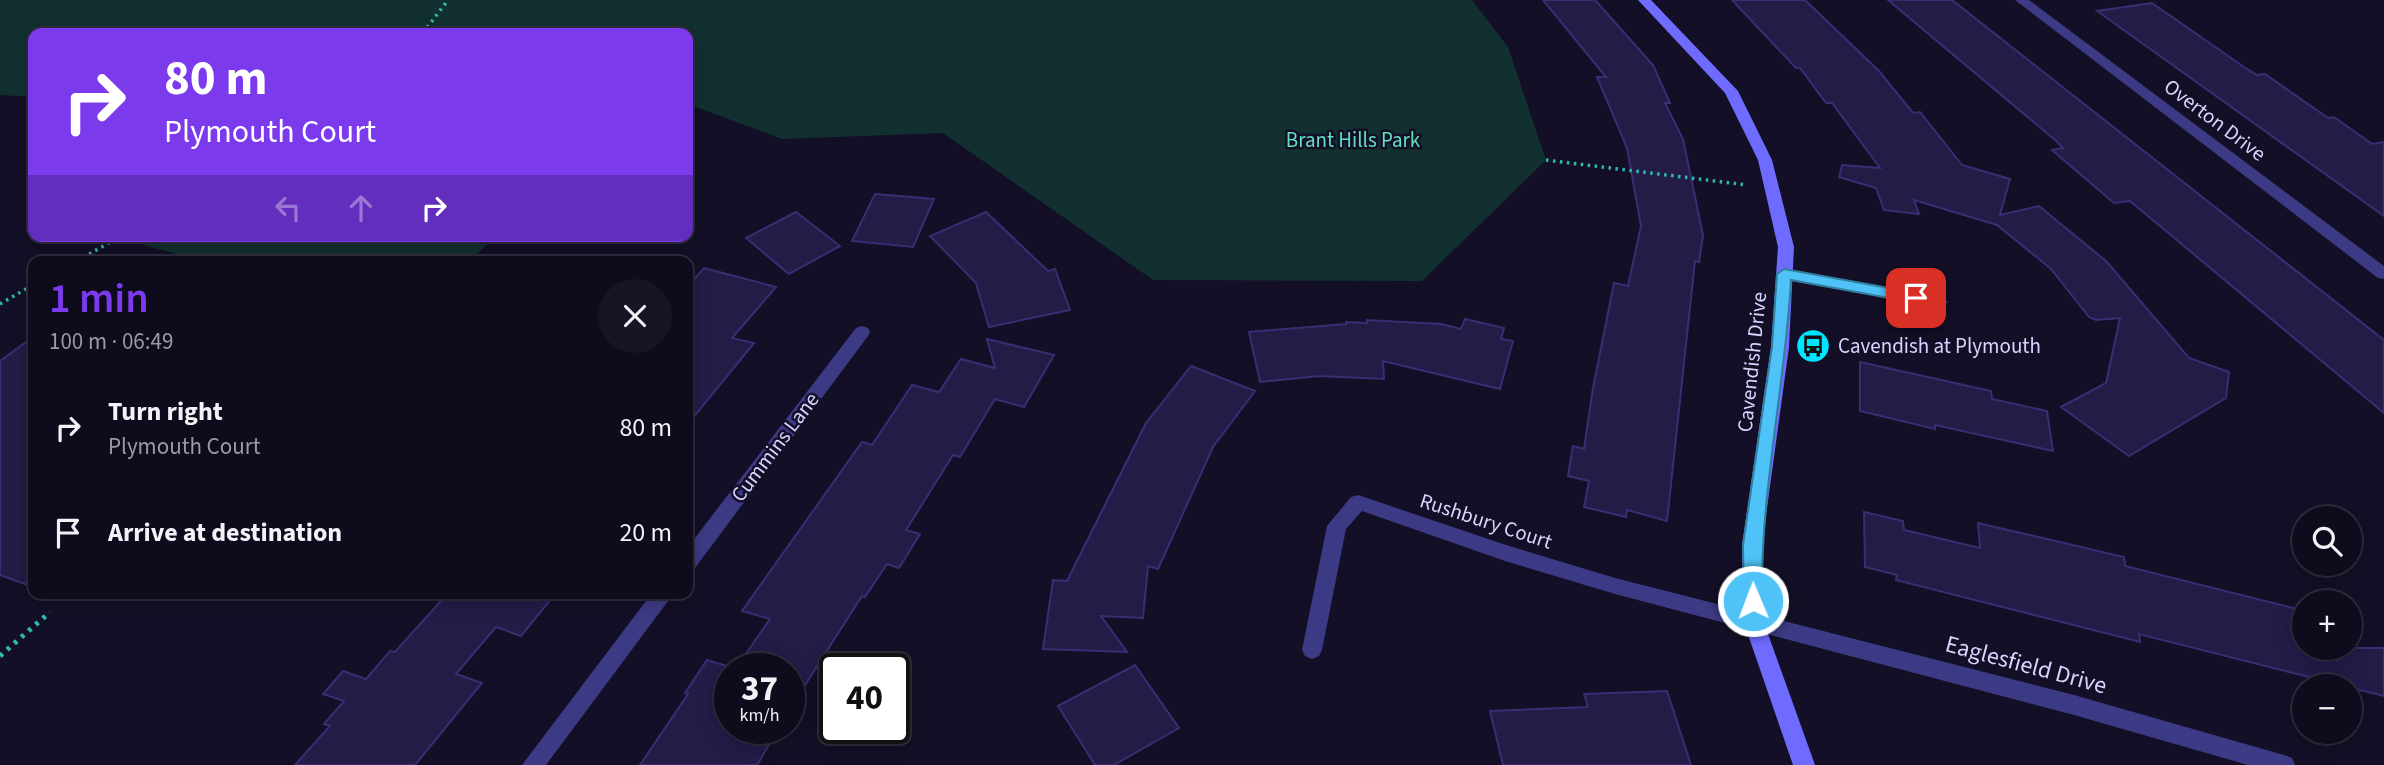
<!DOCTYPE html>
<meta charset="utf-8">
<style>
:root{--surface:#0e0b1c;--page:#171425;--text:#f1f3f6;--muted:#9b9ba3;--line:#2e2b3b;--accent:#7c3aed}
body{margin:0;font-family:"Source Sans 3",sans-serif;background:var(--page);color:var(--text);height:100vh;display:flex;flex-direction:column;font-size:26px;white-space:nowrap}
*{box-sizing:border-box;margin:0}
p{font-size:23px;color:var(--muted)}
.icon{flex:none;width:38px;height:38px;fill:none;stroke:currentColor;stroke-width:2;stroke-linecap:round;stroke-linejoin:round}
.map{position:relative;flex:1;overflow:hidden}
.details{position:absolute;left:28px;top:256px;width:665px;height:343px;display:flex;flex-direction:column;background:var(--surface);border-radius:14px;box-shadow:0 4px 18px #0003,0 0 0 2px var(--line)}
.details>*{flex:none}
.banner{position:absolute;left:28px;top:28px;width:665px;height:214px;border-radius:14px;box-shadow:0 4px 18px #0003,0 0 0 2px var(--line);background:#7c3aed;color:#fff;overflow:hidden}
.controls{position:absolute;left:2292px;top:506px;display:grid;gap:14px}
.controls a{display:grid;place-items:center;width:70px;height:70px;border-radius:50%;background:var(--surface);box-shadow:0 4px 18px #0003,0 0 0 2px var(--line);font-size:35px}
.speed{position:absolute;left:714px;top:653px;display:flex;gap:14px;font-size:35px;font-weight:700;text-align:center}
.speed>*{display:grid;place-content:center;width:91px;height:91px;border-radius:50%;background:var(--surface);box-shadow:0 4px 18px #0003,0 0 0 2px var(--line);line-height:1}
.speed small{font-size:18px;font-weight:400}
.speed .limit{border:4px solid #111;border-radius:10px;background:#fff;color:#111}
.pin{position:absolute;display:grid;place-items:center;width:60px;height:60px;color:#fff;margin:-30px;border-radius:14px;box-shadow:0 4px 10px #0006}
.me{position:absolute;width:77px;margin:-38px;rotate:359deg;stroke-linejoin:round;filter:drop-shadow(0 0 5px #0008)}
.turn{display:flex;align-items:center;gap:24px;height:147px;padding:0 21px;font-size:32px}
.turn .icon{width:91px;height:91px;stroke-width:2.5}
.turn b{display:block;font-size:49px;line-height:60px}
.lanes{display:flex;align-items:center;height:66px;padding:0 21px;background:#0003;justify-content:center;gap:35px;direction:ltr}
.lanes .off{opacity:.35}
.round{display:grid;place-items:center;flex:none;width:74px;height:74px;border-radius:37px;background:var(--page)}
.summary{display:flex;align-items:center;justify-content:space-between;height:119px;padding:0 21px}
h1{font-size:42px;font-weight:600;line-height:52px;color:var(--accent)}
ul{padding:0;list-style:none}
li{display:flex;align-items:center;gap:21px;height:105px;padding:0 21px}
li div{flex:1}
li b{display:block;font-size:26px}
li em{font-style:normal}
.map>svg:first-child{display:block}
.green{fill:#12302f}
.building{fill:#241b47;stroke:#3b2d73;stroke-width:2}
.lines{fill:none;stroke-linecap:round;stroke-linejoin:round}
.path-far1{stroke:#2fb8b0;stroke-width:3.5;stroke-dasharray:2.5 4.5;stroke-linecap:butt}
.path{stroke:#2fb8b0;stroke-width:5;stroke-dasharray:3.5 6;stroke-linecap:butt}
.street{fill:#3d3a85;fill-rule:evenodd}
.secondary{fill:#6f6bff;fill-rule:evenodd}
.route{fill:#4fc3f7;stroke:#337fa1;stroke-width:2}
.labels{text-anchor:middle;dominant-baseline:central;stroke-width:5;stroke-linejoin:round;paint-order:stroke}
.street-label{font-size:21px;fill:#d9d4ff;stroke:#130f26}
.park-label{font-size:21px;fill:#5fe0c0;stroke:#130f26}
.poi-label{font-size:21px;fill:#d9d4ff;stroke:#130f26;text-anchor:start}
.near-street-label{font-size:24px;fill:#d9d4ff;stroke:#130f26}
</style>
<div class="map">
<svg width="2384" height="765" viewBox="0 0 2384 765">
<rect width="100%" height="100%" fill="#130f26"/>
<path class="green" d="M 0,0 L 1472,0 L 1508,47 L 1546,160 L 1422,281 L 1153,280 L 943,133 L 782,139 L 688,104 L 688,33 L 33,33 L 33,97 L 0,95 Z
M 111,236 L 497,236 L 469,261 L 202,261 Z"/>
<path class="building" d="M 1543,0 L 1595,0 L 1653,65 L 1670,103 L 1665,103 L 1683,139 L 1703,235 L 1699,262 L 1695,261 L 1667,521 L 1627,510 L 1626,517 L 1584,507 L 1589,481 L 1568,476 L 1573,446 L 1584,449 L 1593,388 L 1614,283 L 1628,286 L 1641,226 L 1627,148 L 1597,77 L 1606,77 Z
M 1732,0 L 1805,0 L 1879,71 L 1913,113 L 1920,112 L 1962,165 L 2010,179 L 2000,215 L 2039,206 L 2106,261 L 2189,358 L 2229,372 L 2226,398 L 2129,456 L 2061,407 L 2106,383 L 2120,318 L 2096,320 L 2089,317 L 2051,269 L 1997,225 L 1914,200 L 1919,214 L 1884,210 L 1876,188 L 1839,177 L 1842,165 L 1880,168 L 1832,103 L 1826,103 L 1800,68 L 1796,68 Z
M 1888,0 L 1952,0 L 2384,340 L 2384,413 L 2130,201 L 2114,203 L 2052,150 L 2063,148 L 2055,140 Z
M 2152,3 L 2244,67 L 2257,75 L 2265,74 L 2328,118 L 2334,117 L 2372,144 L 2384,142 L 2384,216 L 2097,11 Z
M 875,194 L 934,199 L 913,247 L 852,241 Z
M 796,212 L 840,246 L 789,274 L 746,238 Z
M 986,212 L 1048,271 L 1055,269 L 1070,310 L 989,327 L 976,283 L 930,236 Z
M 704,268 L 776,287 L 732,338 L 754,343 L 688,424 L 688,286 Z
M 1465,319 L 1504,328 L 1501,339 L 1513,341 L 1500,389 L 1383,361 L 1384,379 L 1319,376 L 1260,382 L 1249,332 L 1346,324 L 1346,322 L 1367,323 L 1367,320 L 1441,324 L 1461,329 Z
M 33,337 L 33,587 L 0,575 L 0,361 Z
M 987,339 L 1054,355 L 1024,407 L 995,399 L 960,457 L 953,455 L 906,530 L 920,534 L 899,568 L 887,564 L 865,597 L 862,596 L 789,710 L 789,668 L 736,668 L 770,619 L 742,611 L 862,442 L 872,445 L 912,385 L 939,392 L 961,359 L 995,368 Z
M 1860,362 L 1991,391 L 1992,399 L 2047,411 L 2053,451 L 1935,425 L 1935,429 L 1860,411 Z
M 1191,366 L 1255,391 L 1213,447 L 1158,569 L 1148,566 L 1143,618 L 1101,616 L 1127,652 L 1043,649 L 1053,580 L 1067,581 L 1146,423 Z
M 1864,512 L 1903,521 L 1904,530 L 1980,548 L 1978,523 L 2124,557 L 2125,566 L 2305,611 L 2305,648 L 2384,648 L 2384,696 L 2139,634 L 2140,642 L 1896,580 L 1897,575 L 1865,567 Z
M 448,593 L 556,593 L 521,636 L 496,627 L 456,674 L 482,683 L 415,765 L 295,765 L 330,726 L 324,724 L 344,701 L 323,694 L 343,671 L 366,679 L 390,651 L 395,652 Z
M 707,660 L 730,667 L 730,728 L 779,728 L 757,765 L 640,765 L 688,694 L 685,693 Z
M 1135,665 L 1179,728 L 1114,765 L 1095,765 L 1058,706 Z
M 1667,691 L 1691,765 L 1503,765 L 1490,711 L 1588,707 L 1584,694 Z"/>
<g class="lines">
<path class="path-far1" d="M 423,33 L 448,0
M 485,33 L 493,31
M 1546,160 L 1747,185
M 77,261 L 121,236
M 0,304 L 33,285"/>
<path class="path" d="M 0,656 L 50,612"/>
<path class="street" d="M 2015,0 L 2029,0 L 2384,266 L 2384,279 L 2378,278 Z
M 1784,269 L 1940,296 L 1948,302 L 1940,308 L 1778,278 L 1776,274 L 1778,270 Z
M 862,326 L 868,328 L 870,332 L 868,336 L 695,568 L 688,570 L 688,547 L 856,328 Z
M 1358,495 L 1506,545 L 1615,578 L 2074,695 L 2284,755 L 2292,758 L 2295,765 L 2248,765 L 2074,715 L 1615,594 L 1505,561 L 1362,511 L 1346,529 L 1322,650 L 1319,656 L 1312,659 L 1305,656 L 1302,650 L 1327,526 L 1351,497 Z
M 652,593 L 674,593 L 546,765 L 522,765 Z"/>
<path class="secondary" d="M 1638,0 L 1651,0 L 1738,91 L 1772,160 L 1794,247 L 1789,347 L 1762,545 L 1763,620 L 1815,765 L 1793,765 L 1743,620 L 1742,545 L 1771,347 L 1778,247 L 1758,160 L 1725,93 Z"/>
</g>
<path class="route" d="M 1784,269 L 1916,293 L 1924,298 L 1916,303 L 1791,280 C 1785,387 1760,493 1762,601 L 1760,606 L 1753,608 L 1746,606 L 1744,601 L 1743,545 L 1772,347 L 1777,274 Z"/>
<defs>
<g id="bus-disc" transform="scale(1.75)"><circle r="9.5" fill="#00e5ff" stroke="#130f26"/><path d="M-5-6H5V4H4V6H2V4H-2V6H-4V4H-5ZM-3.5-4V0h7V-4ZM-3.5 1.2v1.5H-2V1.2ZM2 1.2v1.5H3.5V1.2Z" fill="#111"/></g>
</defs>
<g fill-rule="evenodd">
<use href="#bus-disc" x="1813" y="346"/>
</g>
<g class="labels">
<g class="street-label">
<text transform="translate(2215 120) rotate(37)">Overton Drive</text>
<text transform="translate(1752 362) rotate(-84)">Cavendish Drive</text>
<text transform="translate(775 447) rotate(-53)">Cummins Lane</text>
<text transform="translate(1486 521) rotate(18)">Rushbury Court</text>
</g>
<g class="park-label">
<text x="1353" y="140">Brant Hills Park</text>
</g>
<g class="poi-label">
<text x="1838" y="346">Cavendish at Plymouth</text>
</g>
<g class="near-street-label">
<text transform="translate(2026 665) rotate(15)">Eaglesfield Drive</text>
</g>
</g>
</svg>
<div class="controls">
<a><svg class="icon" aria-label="search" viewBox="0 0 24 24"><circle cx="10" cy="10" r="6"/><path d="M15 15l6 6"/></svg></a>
<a>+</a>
<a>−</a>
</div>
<div class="speed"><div>37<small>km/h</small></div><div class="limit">40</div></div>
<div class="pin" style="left:1916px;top:298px;background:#d93025"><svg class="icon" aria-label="arrive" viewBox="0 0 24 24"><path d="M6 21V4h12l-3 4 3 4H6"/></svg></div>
<svg class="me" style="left:1753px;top:601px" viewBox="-20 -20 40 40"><circle r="17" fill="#4fc3f7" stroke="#fff" stroke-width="3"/><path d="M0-11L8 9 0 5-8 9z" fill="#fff"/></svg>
<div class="banner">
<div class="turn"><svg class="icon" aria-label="right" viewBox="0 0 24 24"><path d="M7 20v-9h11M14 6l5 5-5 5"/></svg><div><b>80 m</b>Plymouth Court</div></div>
<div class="lanes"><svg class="icon off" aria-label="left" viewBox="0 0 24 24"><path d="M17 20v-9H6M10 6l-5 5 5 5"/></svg><svg class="icon off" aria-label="ahead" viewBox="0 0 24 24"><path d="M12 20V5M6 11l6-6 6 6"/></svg><svg class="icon" aria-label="right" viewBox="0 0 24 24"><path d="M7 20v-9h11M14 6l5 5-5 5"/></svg></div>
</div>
<section class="details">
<div class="summary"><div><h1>1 min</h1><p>100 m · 06:49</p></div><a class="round"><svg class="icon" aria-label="close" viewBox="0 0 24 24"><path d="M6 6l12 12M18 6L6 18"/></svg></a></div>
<ul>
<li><svg class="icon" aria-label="right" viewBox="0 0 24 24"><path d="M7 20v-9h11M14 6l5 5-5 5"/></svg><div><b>Turn right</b><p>Plymouth Court</p></div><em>80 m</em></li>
<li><svg class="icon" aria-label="arrive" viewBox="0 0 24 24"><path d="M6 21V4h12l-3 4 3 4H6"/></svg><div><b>Arrive at destination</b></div><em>20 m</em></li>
</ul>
</section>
</div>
